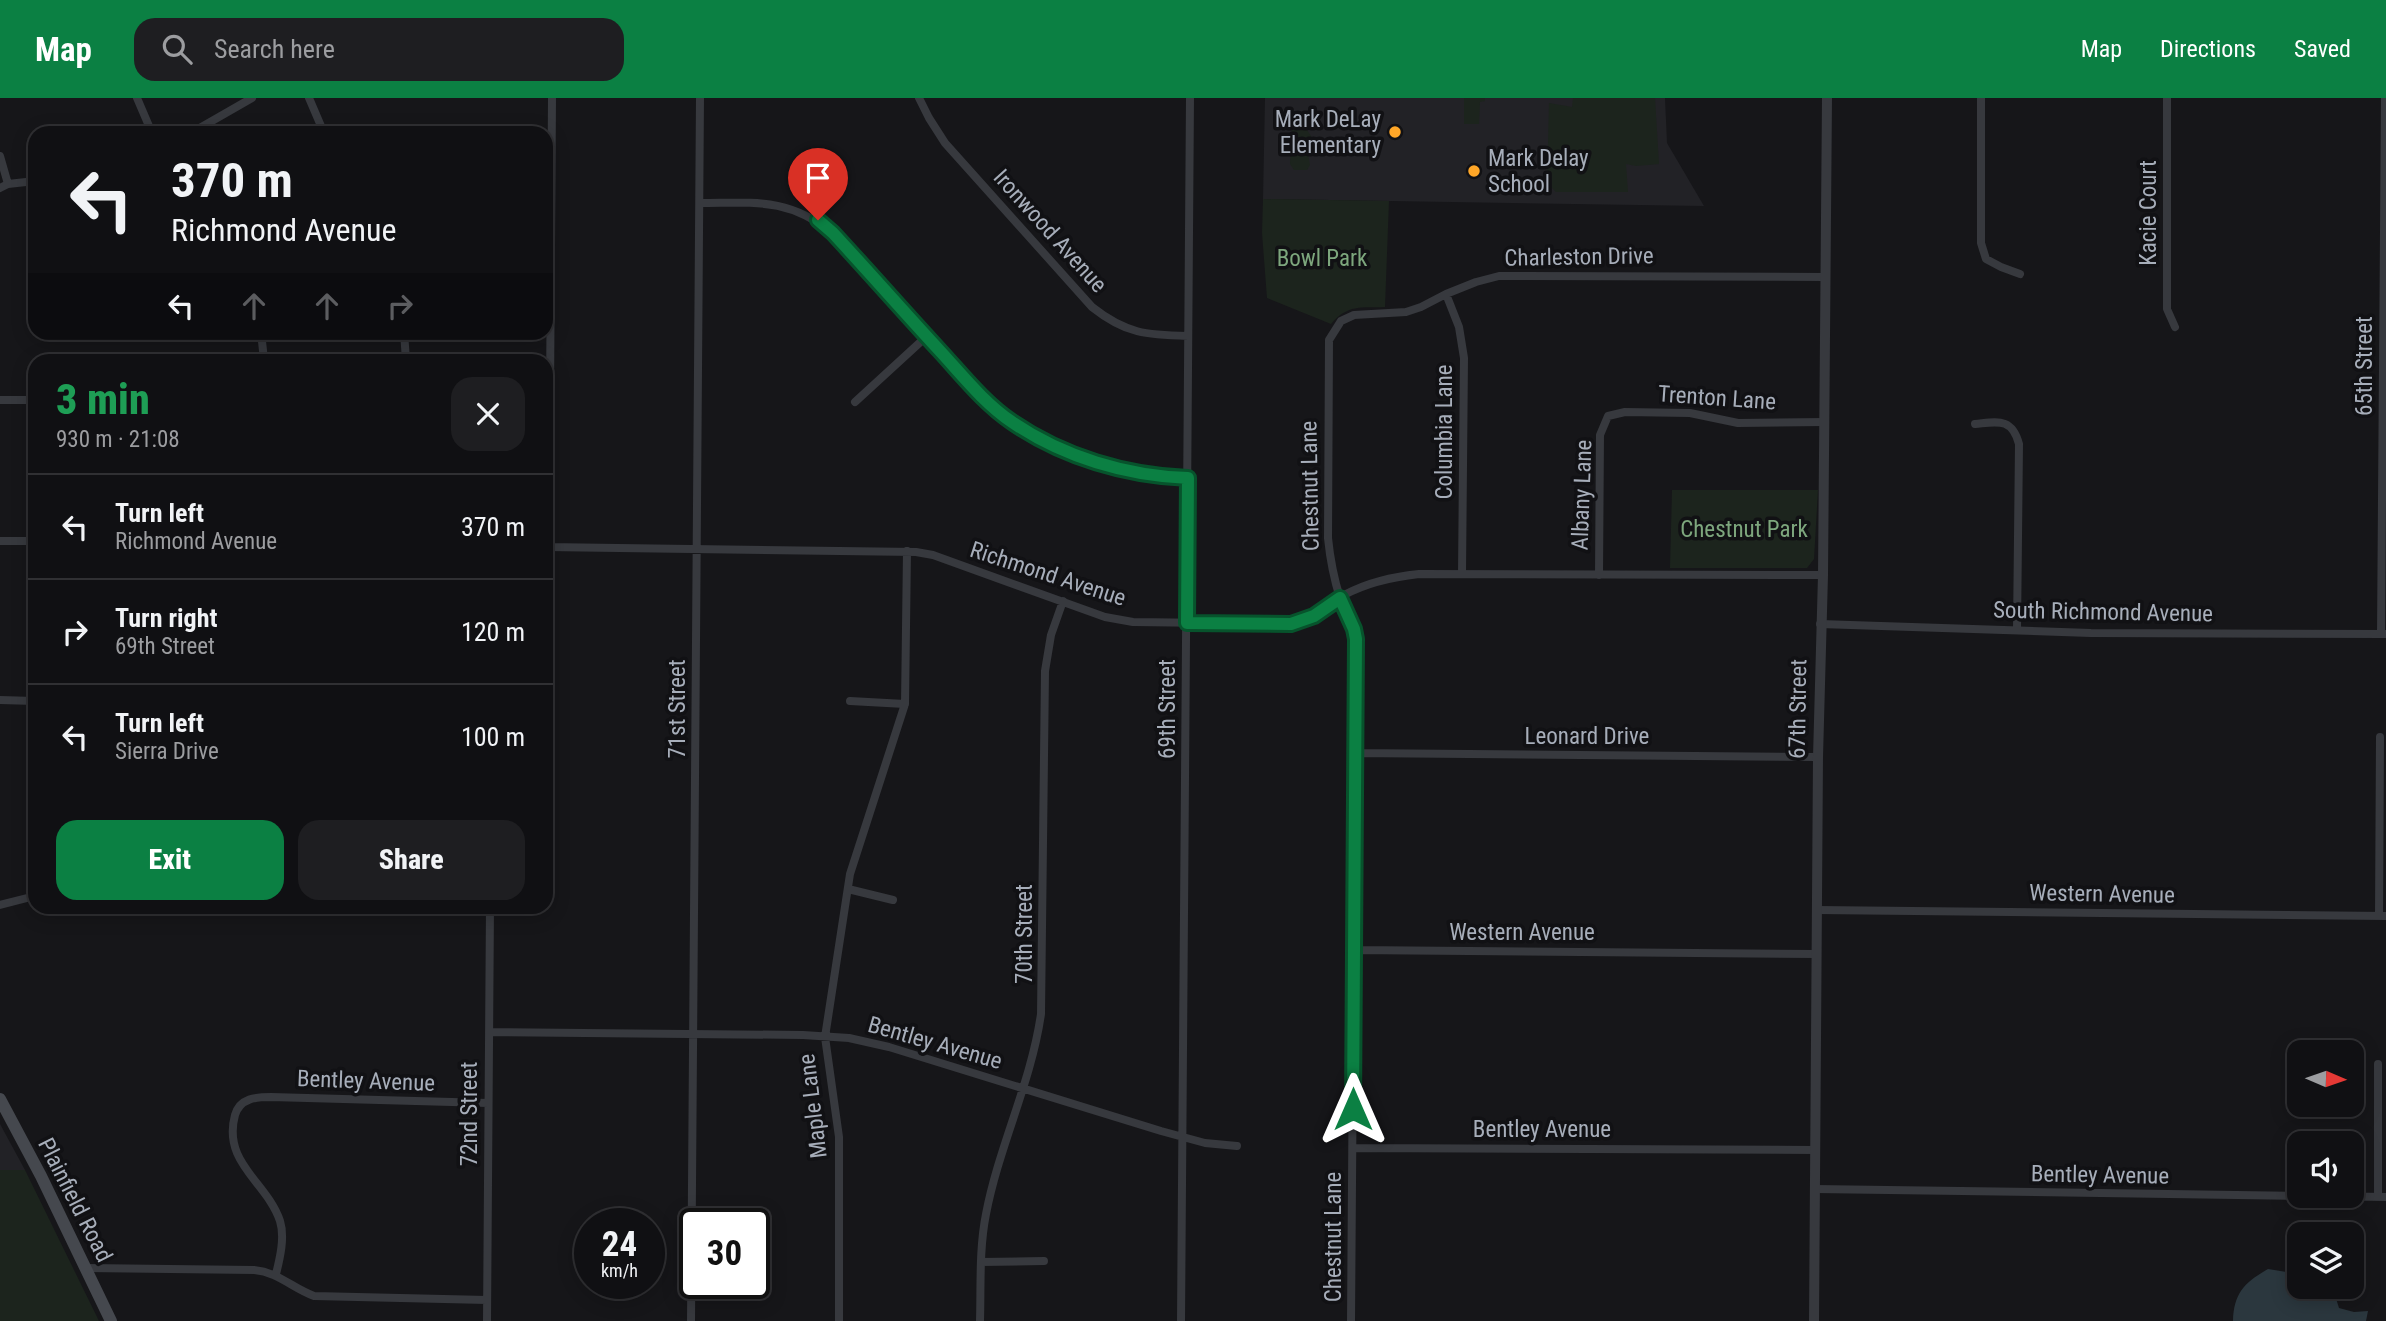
<!DOCTYPE html>
<meta charset="utf-8">
<style>
:root{--surface:#101013;--page:#1e1e21;--text:#f1f3f6;--muted:#9c9da0;--line:#303033;--accent:#0b8043}
body{margin:0;font-family:"Roboto Condensed",sans-serif;background:var(--page);color:var(--text);height:100vh;display:flex;flex-direction:column;font-size:26px;white-space:nowrap}
*{box-sizing:border-box;margin:0}
p{font-size:23px;color:var(--muted)}
.icon{flex:none;width:38px;height:38px;fill:none;stroke:currentColor;stroke-width:2;stroke-linecap:round;stroke-linejoin:round}
.map{position:relative;flex:1;overflow:hidden}
.panel{position:absolute;left:28px;top:256px;width:525px;height:560px;display:flex;flex-direction:column;background:var(--surface);border-radius:21px;box-shadow:0 4px 18px #0003,0 0 0 2px var(--line)}
.panel>*{flex:none}
.guide{position:absolute;left:28px;top:28px;width:525px;height:214px;border-radius:21px;box-shadow:0 4px 18px #0003,0 0 0 2px var(--line);background:#101013;color:var(--text);overflow:hidden}
.needle{width:46px;rotate:92deg}
.buttons{position:absolute;left:2287px;top:942px;display:grid;gap:14px}
.buttons a{display:grid;place-items:center;width:77px;height:77px;border-radius:14px;background:var(--surface);box-shadow:0 4px 18px #0003,0 0 0 2px var(--line);font-size:35px}
.speed{position:absolute;left:574px;top:1110px;display:flex;gap:14px;font-size:35px;font-weight:700;text-align:center}
.speed>*{display:grid;place-content:center;width:91px;height:91px;border-radius:50%;background:var(--surface);box-shadow:0 4px 18px #0003,0 0 0 2px var(--line);line-height:1}
.speed small{font-size:18px;font-weight:400}
.speed .limit{border:4px solid #111;border-radius:10px;background:#fff;color:#111}
.pin{position:absolute;display:grid;place-items:center;width:60px;height:60px;color:#fff;margin:-72px -30px;border-radius:50% 50% 50% 0;rotate:-45deg;box-shadow:0 0 7px #0007}
.pin .icon{rotate:45deg}
.me{position:absolute;width:77px;margin:-38px;rotate:0deg;stroke-linejoin:round;filter:drop-shadow(0 0 5px #0008)}
.turn{display:flex;align-items:center;gap:24px;height:147px;padding:0 28px;font-size:32px}
.turn .icon{width:91px;height:91px;stroke-width:2.5}
.turn b{display:block;font-size:49px;line-height:60px}
.lanes{display:flex;align-items:center;height:66px;padding:0 28px;background:#0003;justify-content:center;gap:35px;direction:ltr}
.lanes .off{opacity:.35}
.round{display:grid;place-items:center;flex:none;width:74px;height:74px;border-radius:21px;background:var(--page)}
.summary{display:flex;align-items:center;justify-content:space-between;height:119px;padding:0 28px}
h1{font-size:42px;font-weight:800;line-height:52px;color:#1e9e55}
.action{display:flex;gap:14px;margin-top:auto;padding:14px 28px}
.action a{flex:1;height:80px;border-radius:21px;background:var(--accent);color:#fff;font-size:28px;font-weight:800;line-height:80px;text-align:center}
.action a+a{background:var(--page);color:var(--text)}
ul{padding:0;list-style:none}
li{display:flex;align-items:center;gap:21px;height:105px;padding:0 28px;border-top:2px solid var(--line)}
li div{flex:1}
li b{display:block;font-size:26px}
li em{font-style:normal}
header{display:flex;align-items:center;gap:42px;box-sizing:border-box;height:98px;padding:0 35px;background:var(--accent);color:#fff}
header strong{font-size:33px}
nav{display:flex;gap:38px;margin-inline-start:auto;font-size:24px}
.search{width:490px;height:63px;background:var(--page);display:flex;align-items:center;gap:18px;box-sizing:border-box;padding:0 24px;border-radius:21px;color:var(--muted);font-size:26px}
.map>svg:first-child{display:block}
.built{fill:#222226}
.green{fill:#1c241d}
.water{fill:#2b373e}
.lines{fill:none;stroke-linecap:round;stroke-linejoin:round}
.minor{stroke:#37393e;stroke-width:8}
.tertiary{stroke:#37393e;stroke-width:10}
.secondary{stroke:#45484e;stroke-width:12}
.route-casing{stroke:#07532c;stroke-width:18}
.route{stroke:#0b8043;stroke-width:12}
.poi-dot{fill:#ffa728;stroke:#111114;stroke-width:2.5}
.labels{text-anchor:middle;dominant-baseline:central;stroke-width:7;stroke-linejoin:round;paint-order:stroke}
.poi-label{font-size:23px;fill:#a7aeba;stroke:#111114;text-anchor:end}
.street-label{font-size:23px;fill:#a7aeba;stroke:#111114}
.park-label{font-size:23px;fill:#7da67d;stroke:#111114}
</style>
<header>
<strong>Map</strong>
<div class="search"><svg class="icon" aria-label="search" viewBox="0 0 24 24"><circle cx="10" cy="10" r="6"/><path d="M15 15l6 6"/></svg>Search here</div>
<nav><a>Map</a><a>Directions</a><a>Saved</a></nav>
</header>
<div class="map">
<svg width="2386" height="1223" viewBox="0 0 2386 1223">
<rect width="100%" height="100%" fill="#161619"/>
<path class="built" d="M 1265,0 L 1665,0 L 1667,45 L 1704,108 L 1263,101 Z
M 0,1026 L 25,1072 L 0,1072 Z"/>
<path class="green" d="M 1464,0 L 1485,0 L 1485,3 L 1480,4 L 1479,26 L 1464,26 Z
M 1573,0 L 1655,0 L 1659,66 L 1636,68 L 1626,66 L 1628,94 L 1556,94 L 1547,85 L 1549,5 L 1572,9 Z
M 1292,27 L 1307,32 L 1311,38 L 1307,50 L 1310,67 L 1307,72 L 1294,72 L 1290,66 Z
M 1263,101 L 1389,103 L 1385,209 C 1361,210 1348,206 1331,226 L 1267,200 L 1262,135 Z
M 1672,392 L 1818,392 L 1814,461 L 1807,470 L 1670,470 Z
M 0,1072 L 25,1072 L 99,1223 L 0,1223 Z"/>
<path class="water" d="M 2268,1171 L 2299,1176 L 2300,1188 L 2327,1188 L 2334,1194 L 2339,1210 L 2354,1214 L 2368,1213 L 2366,1223 L 2233,1223 C 2234,1195 2244,1185 2268,1171 Z"/>
<g class="lines">
<path class="minor" d="M 137,0 L 152,35
M 309,0 L 324,35
M 919,0 L 929,20 L 945,45 L 1092,209 C 1126,236 1147,237 1188,238
M 1981,0 L 1981,145 L 1986,161 L 2001,169 L 2020,176
M 2167,0 L 2167,211 L 2175,229
M 191,35 L 252,0
M 0,58 L 8,86
M 0,90 L 8,86 L 35,83
M 700,105 C 754,105 787,99 833,135 C 868,173 902,211 937,249 C 960,275 983,304 1012,324 C 1062,359 1127,378 1187,380
M 1446,196 L 1459,229 L 1464,260 L 1462,476
M 261,234 L 264,262
M 404,234 L 406,262
M 0,302 L 35,302
M 855,304 L 927,238
M 1975,326 C 1997,324 2012,319 2019,346 L 2017,532
M 0,443 L 35,443
M 546,449 L 916,454 L 933,457 L 1105,519 L 1133,524 L 1291,526 C 1312,521 1326,508 1344,497 C 1368,484 1392,479 1419,476 L 1823,477
M 549,449 L 552,0
M 1599,477 L 1600,337 L 1608,318 L 1625,314 L 1690,315 L 1738,325 L 1824,324
M 1820,526 L 2091,535 L 2386,536
M 2381,536 L 2385,0
M 0,602 L 35,603
M 850,603 L 905,606
M 1355,655 L 1818,659
M 848,791 L 893,802
M 0,807 L 35,798
M 1817,812 L 2386,818
M 2379,818 L 2380,639
M 1354,852 L 1816,856
M 489,934 L 803,937 L 849,940 L 889,949 L 1161,1033 L 1205,1045 L 1237,1048
M 1353,1050 L 1815,1052
M 1815,1091 L 2386,1099
M 2378,1099 L 2378,966
M 981,1164 L 1044,1163
M 86,1170 L 254,1172 C 278,1174 292,1190 314,1198 L 487,1202
M 276,1176 C 280,1160 285,1139 280,1123 C 267,1084 222,1065 235,1017 C 240,1000 256,999 271,999 L 488,1005
M 487,1223 L 490,808
M 691,1223 L 700,0
M 839,1223 L 839,1039 L 825,939 L 850,776 L 905,606 L 907,453
M 980,1223 C 981,1188 979,1151 986,1116 C 999,1048 1031,985 1041,916 L 1045,573 L 1051,537 L 1063,503
M 1181,1223 L 1190,0
M 1351,1223 L 1356,541 C 1354,526 1346,514 1340,500 C 1334,481 1330,460 1328,440 L 1329,242 L 1341,223 L 1354,217 L 1406,214 L 1421,209 L 1446,196 L 1476,184 L 1499,178 L 1826,179"/>
<path class="tertiary" d="M 1814,1223 L 1818,659 L 1823,477 L 1827,0"/>
<path class="secondary" d="M 0,1001 L 41,1078 L 111,1223"/>
</g>
<g class="lines">
<g class="route-casing">
<path id="route" d="M 818,122 L 833,135 C 869,174 904,214 940,253 C 963,278 984,305 1012,324 C 1063,359 1127,378 1188,380 L 1187,525 L 1291,526 L 1314,518 L 1340,500 L 1354,531 L 1356,541 L 1353,1011"/>
</g>
<use href="#route" class="route"/>
</g>
<g class="poi-dot">
<circle cx="1395" cy="34" r="7"/>
<circle cx="1474" cy="73" r="7"/>
</g>
<g class="labels">
<g class="poi-label">
<text x="1381" y="21">Mark DeLay<tspan x="1381" dy="26">Elementary</tspan></text>
<text x="1488" y="60" text-anchor="start">Mark Delay<tspan x="1488" dy="26">School</tspan></text>
</g>
<g class="street-label">
<text transform="translate(2148 115) rotate(-90)">Kacie Court</text>
<text transform="translate(1050 133) rotate(48)">Ironwood Avenue</text>
<text transform="translate(1579 159) rotate(-1)">Charleston Drive</text>
<text transform="translate(2364 268) rotate(-90)">65th Street</text>
<text transform="translate(1717 300) rotate(4)">Trenton Lane</text>
<text transform="translate(1444 334) rotate(-90)">Columbia Lane</text>
<text transform="translate(1310 388) rotate(-91)">Chestnut Lane</text>
<text transform="translate(1582 397) rotate(-88)">Albany Lane</text>
<text transform="translate(1048 476) rotate(18)">Richmond Avenue</text>
<text transform="translate(2103 514) rotate(1)">South Richmond Avenue</text>
<text transform="translate(677 611) rotate(-90)">71st Street</text>
<text transform="translate(1167 611) rotate(-90)">69th Street</text>
<text transform="translate(1798 611) rotate(-89)">67th Street</text>
<text x="1587" y="638">Leonard Drive</text>
<text transform="translate(2102 796) rotate(1)">Western Avenue</text>
<text x="1522" y="834">Western Avenue</text>
<text transform="translate(1024 836) rotate(-90)">70th Street</text>
<text transform="translate(935 945) rotate(16)">Bentley Avenue</text>
<text transform="translate(366 983) rotate(2)">Bentley Avenue</text>
<text transform="translate(813 1008) rotate(-97)">Maple Lane</text>
<text transform="translate(469 1016) rotate(-90)">72nd Street</text>
<text x="1542" y="1031">Bentley Avenue</text>
<text transform="translate(2100 1077) rotate(1)">Bentley Avenue</text>
<text transform="translate(75 1102) rotate(63)">Plainfield Road</text>
<text transform="translate(1333 1139) rotate(-90)">Chestnut Lane</text>
</g>
<g class="park-label">
<text x="1322" y="160">Bowl Park</text>
<text x="1744" y="431">Chestnut Park</text>
</g>
</g>
</svg>
<div class="buttons">
<a><svg class="needle" viewBox="-14 -14 28 28"><path d="M0-13l5 13h-10z" fill="#e53935"/><path d="M0 13l5-13h-10z" fill="#9c9da0"/></svg></a>
<a><svg class="icon" aria-label="sound" viewBox="0 0 24 24"><path d="M4 9h4l5-4v14l-5-4H4zM17 9q2 3 0 6"/></svg></a>
<a><svg class="icon" aria-label="layers" viewBox="0 0 24 24"><path d="M12 4l9 5-9 5-9-5zM3 14l9 5 9-5"/></svg></a>
</div>
<div class="speed"><div>24<small>km/h</small></div><div class="limit">30</div></div>
<div class="pin" style="left:818px;top:122px;background:#d93025"><svg class="icon" aria-label="arrive" viewBox="0 0 24 24"><path d="M6 21V4h12l-3 4 3 4H6"/></svg></div>
<svg class="me" style="left:1353px;top:1011px" viewBox="-20 -20 40 40"><path d="M0-17L14 15 0 8-14 15z" fill="#0b8043" stroke="#fff" stroke-width="4"/></svg>
<div class="guide">
<div class="turn"><svg class="icon" aria-label="left" viewBox="0 0 24 24"><path d="M17 20v-9H6M10 6l-5 5 5 5"/></svg><div><b>370 m</b>Richmond Avenue</div></div>
<div class="lanes"><svg class="icon" aria-label="left" viewBox="0 0 24 24"><path d="M17 20v-9H6M10 6l-5 5 5 5"/></svg><svg class="icon off" aria-label="ahead" viewBox="0 0 24 24"><path d="M12 20V5M6 11l6-6 6 6"/></svg><svg class="icon off" aria-label="ahead" viewBox="0 0 24 24"><path d="M12 20V5M6 11l6-6 6 6"/></svg><svg class="icon off" aria-label="right" viewBox="0 0 24 24"><path d="M7 20v-9h11M14 6l5 5-5 5"/></svg></div>
</div>
<section class="panel">
<div class="summary"><div><h1>3 min</h1><p>930 m · 21:08</p></div><a class="round"><svg class="icon" aria-label="close" viewBox="0 0 24 24"><path d="M6 6l12 12M18 6L6 18"/></svg></a></div>
<ul>
<li><svg class="icon" aria-label="left" viewBox="0 0 24 24"><path d="M17 20v-9H6M10 6l-5 5 5 5"/></svg><div><b>Turn left</b><p>Richmond Avenue</p></div><em>370 m</em></li>
<li><svg class="icon" aria-label="right" viewBox="0 0 24 24"><path d="M7 20v-9h11M14 6l5 5-5 5"/></svg><div><b>Turn right</b><p>69th Street</p></div><em>120 m</em></li>
<li><svg class="icon" aria-label="left" viewBox="0 0 24 24"><path d="M17 20v-9H6M10 6l-5 5 5 5"/></svg><div><b>Turn left</b><p>Sierra Drive</p></div><em>100 m</em></li>
</ul>
<div class="action"><a>Exit</a><a>Share</a></div>
</section>
</div>
